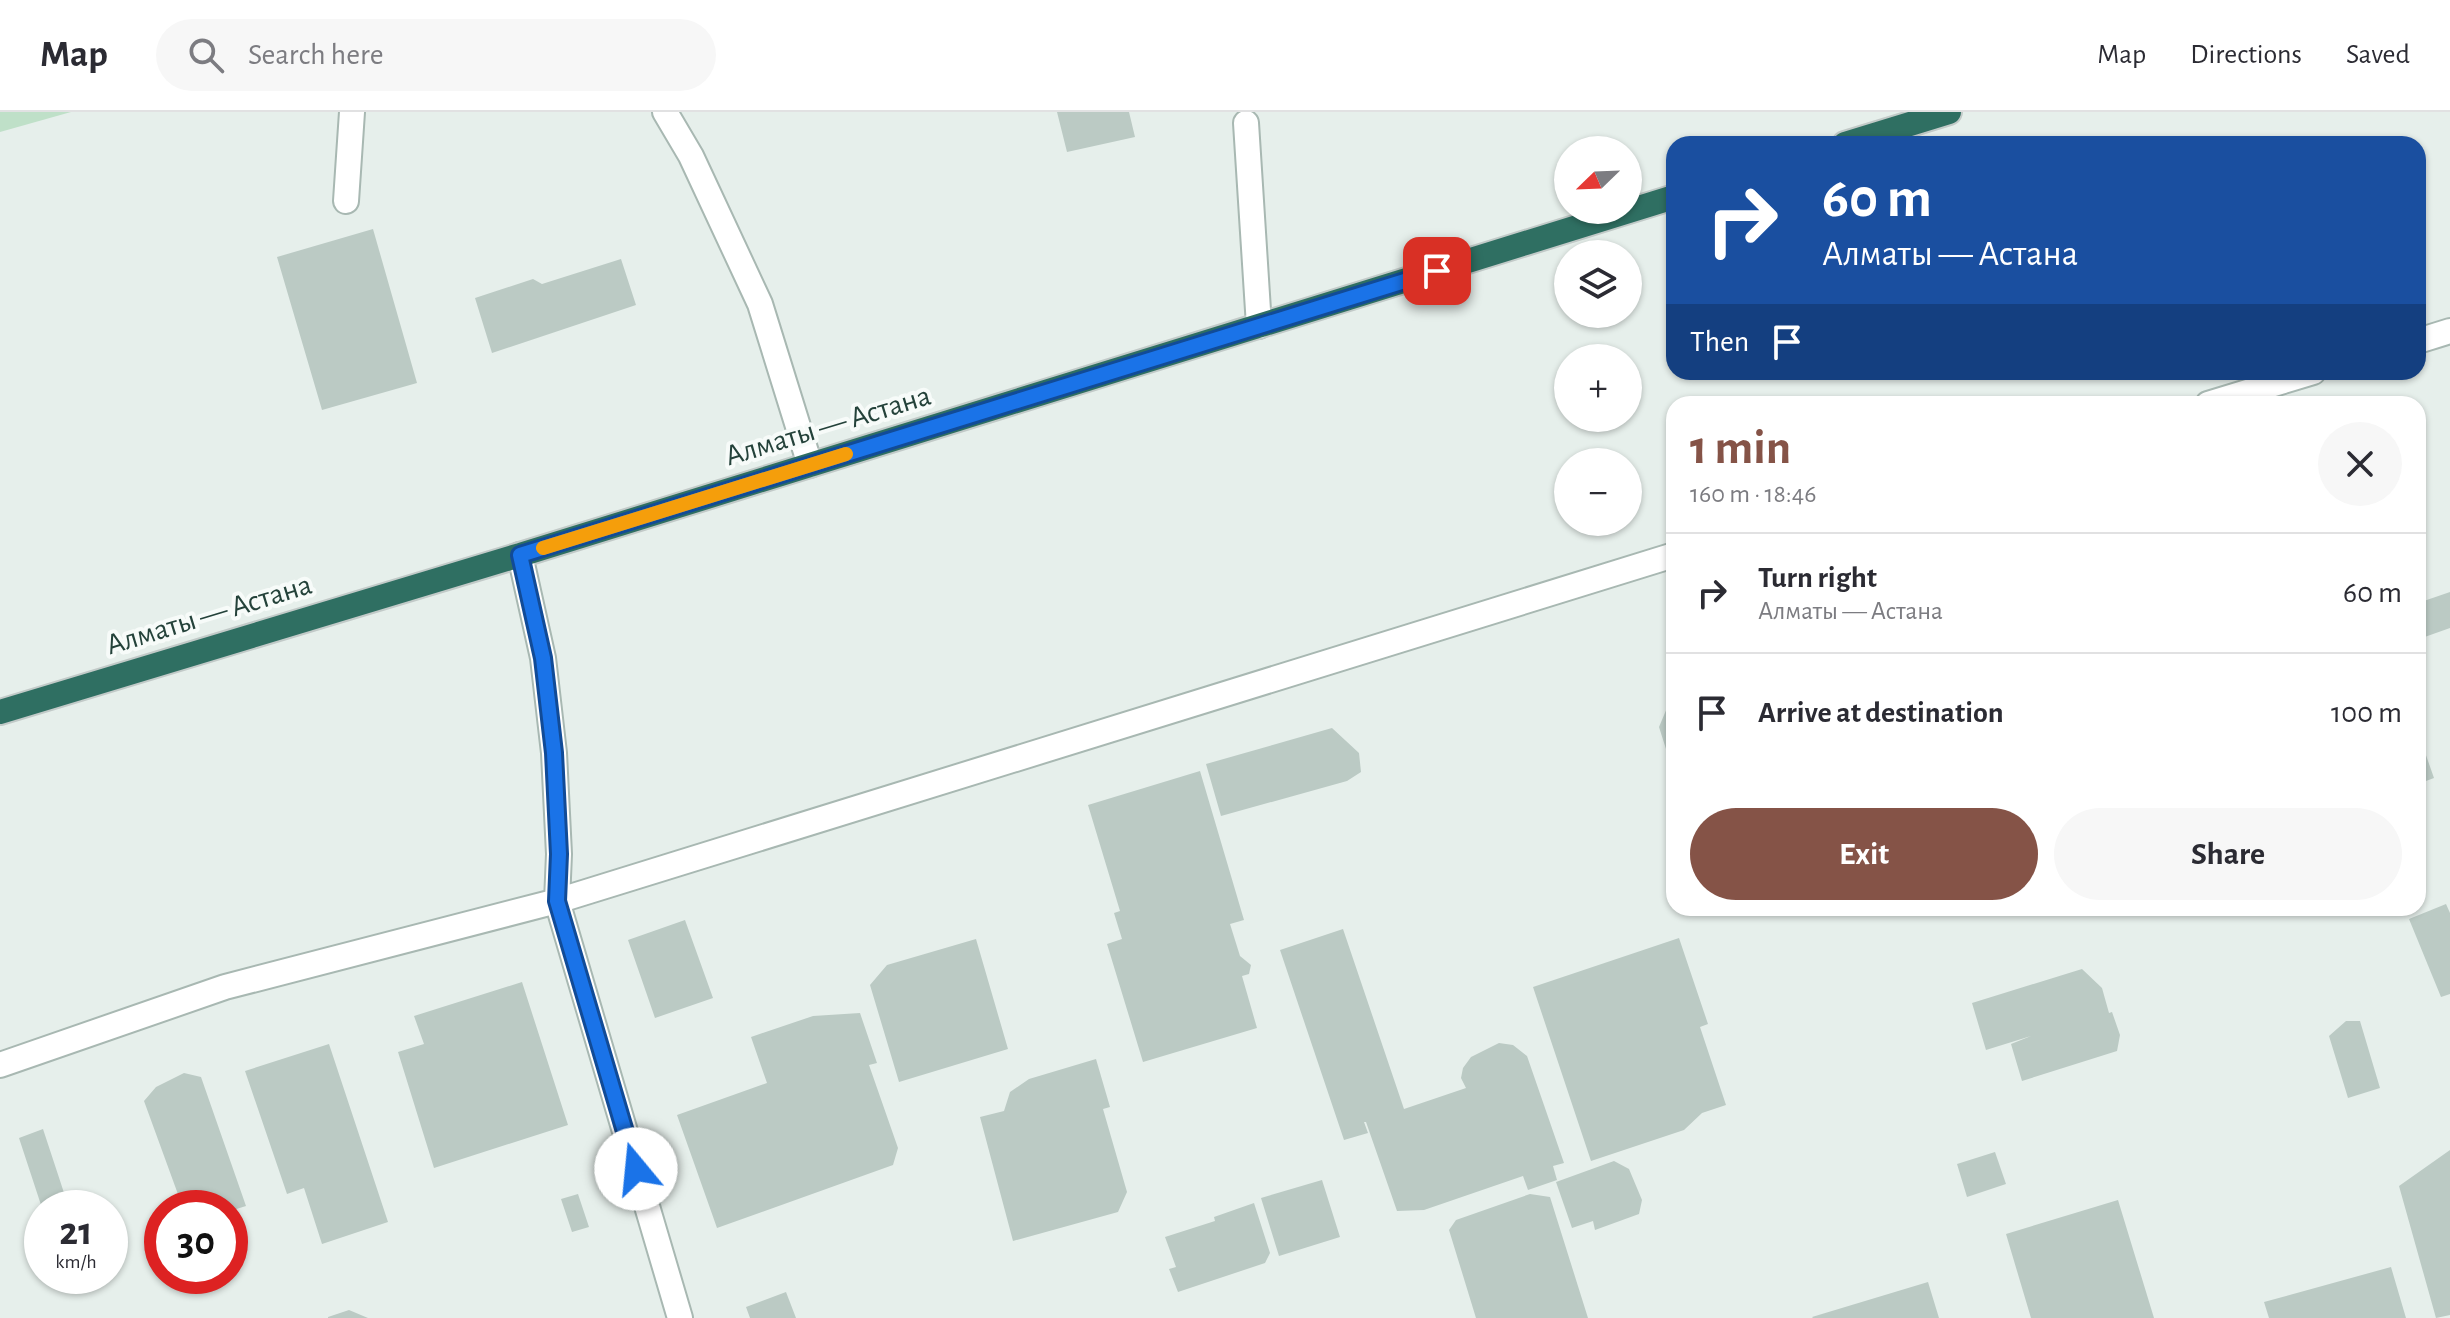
<!DOCTYPE html>
<meta charset="utf-8">
<style>
:root{--surface:#fff;--page:#f7f7f7;--text:#2b2b33;--muted:#7c7c81;--line:#e1e1e2;--accent:#855347}
body{margin:0;font-family:"Alegreya Sans",sans-serif;background:var(--page);color:var(--text);height:100vh;display:flex;flex-direction:column;font-size:30px;white-space:nowrap}
*{box-sizing:border-box;margin:0}
p{font-size:26px;color:var(--muted)}
.icon{flex:none;width:44px;height:44px;fill:none;stroke:currentColor;stroke-width:2;stroke-linecap:round;stroke-linejoin:round}
.map{position:relative;flex:1;overflow:hidden}
.side{position:absolute;left:1666px;top:284px;width:760px;height:520px;display:flex;flex-direction:column;background:var(--surface);border-radius:24px;box-shadow:0 2px 6px #0004}
.side>*{flex:none}
.banner{position:absolute;left:1666px;top:24px;width:760px;height:244px;border-radius:24px;box-shadow:0 2px 6px #0004;background:#1a4fa0;color:#fff;overflow:hidden}
.needle{width:52px;rotate:247deg}
.fabs{position:absolute;left:1554px;top:24px;display:grid;gap:16px}
.fabs a{display:grid;place-items:center;width:88px;height:88px;border-radius:50%;background:var(--surface);box-shadow:0 2px 6px #0004;font-size:40px}
.speed{position:absolute;left:24px;top:1078px;display:flex;gap:16px;font-size:40px;font-weight:700;text-align:center}
.speed>*{display:grid;place-content:center;width:104px;height:104px;border-radius:50%;background:var(--surface);box-shadow:0 2px 6px #0004;line-height:1}
.speed small{font-size:20px;font-weight:400}
.speed .limit{border:12px solid #d22;background:#fff;color:#111}
.pin{position:absolute;display:grid;place-items:center;width:68px;height:68px;color:#fff;margin:-34px;border-radius:16px;box-shadow:0 4px 12px #0006}
.me{position:absolute;width:88px;margin:-44px;rotate:343deg;stroke-linejoin:round;filter:drop-shadow(0 0 6px #0008)}
.turn{display:flex;align-items:center;gap:28px;height:168px;padding:0 24px;font-size:36px}
.turn .icon{width:104px;height:104px;stroke-width:2.5}
.turn b{display:block;font-size:56px;line-height:68px}
.then{display:flex;align-items:center;height:76px;padding:0 24px;background:#0003;gap:16px;font-size:30px}
.round{display:grid;place-items:center;flex:none;width:84px;height:84px;border-radius:42px;background:var(--page)}
.summary{display:flex;align-items:center;justify-content:space-between;height:136px;padding:0 24px}
h1{font-size:48px;font-weight:600;line-height:60px;color:var(--accent)}
.cta{display:flex;gap:16px;margin-top:auto;padding:16px 24px}
.cta a{flex:1;height:92px;border-radius:48px;background:var(--accent);color:#fff;font-size:32px;font-weight:600;line-height:92px;text-align:center}
.cta a+a{background:var(--page);color:var(--text)}
ul{padding:0;list-style:none}
li{display:flex;align-items:center;gap:24px;height:120px;padding:0 24px;border-top:2px solid var(--line)}
li div{flex:1}
li b{display:block;font-size:30px}
li em{font-style:normal}
header{display:flex;align-items:center;gap:48px;box-sizing:border-box;height:112px;padding:0 40px;background:var(--surface);border-bottom:2px solid var(--line)}
header strong{font-size:38px}
nav{display:flex;gap:44px;margin-inline-start:auto;font-size:28px}
.search{width:560px;height:72px;background:var(--page);display:flex;align-items:center;gap:20px;box-sizing:border-box;padding:0 28px;border-radius:44px;color:var(--muted);font-size:30px}
.map>svg:first-child{display:block}
.green{fill:#bfe0c8}
.building{fill:#bbcac4}
.lines{fill:none;stroke-linecap:round;stroke-linejoin:round}
.minor-casing{stroke:#a8b8b2;stroke-width:28}
.highway-casing{stroke:#c2cac8;stroke-width:28}
.minor{stroke:#fff;stroke-width:24}
.highway{stroke:#2f6f62;stroke-width:24}
.route-casing{stroke:#114b97;stroke-width:20}
.route{stroke:#1a73e8;stroke-width:14}
.slow{stroke:#f59e0b;stroke-width:14}
.labels{text-anchor:middle;dominant-baseline:central;stroke-width:8;stroke-linejoin:round;paint-order:stroke}
.street-label{font-size:30px;fill:#24423a;stroke:#f7fbf9}
</style>
<header>
<strong>Map</strong>
<div class="search"><svg class="icon" aria-label="search" viewBox="0 0 24 24"><circle cx="10" cy="10" r="6"/><path d="M15 15l6 6"/></svg>Search here</div>
<nav><a>Map</a><a>Directions</a><a>Saved</a></nav>
</header>
<div class="map">
<svg width="2450" height="1206" viewBox="0 0 2450 1206">
<rect width="100%" height="100%" fill="#e6efeb"/>
<path class="green" d="M 0,0 L 71,0 L 0,20 Z"/>
<path class="building" d="M 1057,0 L 1129,0 L 1135,25 L 1067,40 Z
M 373,117 L 417,271 L 322,298 L 277,145 Z
M 621,147 L 636,193 L 492,241 L 475,186 L 533,167 L 542,172 Z
M 2450,480 L 2450,516 L 2419,527 L 2418,491 Z
M 1674,594 L 1674,658 L 1673,659 L 1659,615 L 1667,596 Z
M 1332,616 L 1359,641 L 1361,660 L 1347,669 L 1221,704 L 1206,652 Z
M 2421,629 L 2434,666 L 2418,672 L 2418,630 Z
M 1200,659 L 1244,808 L 1230,812 L 1240,844 L 1251,853 L 1249,862 L 1242,864 L 1257,916 L 1143,950 L 1107,832 L 1122,827 L 1114,801 L 1120,799 L 1088,693 Z
M 2446,792 L 2450,801 L 2450,882 L 2441,885 L 2409,807 Z
M 685,808 L 713,886 L 655,906 L 628,828 Z
M 1343,817 L 1404,997 L 1466,976 L 1461,966 L 1463,956 L 1471,945 L 1499,931 L 1513,933 L 1527,944 L 1564,1051 L 1553,1054 L 1557,1068 L 1528,1078 L 1523,1064 L 1424,1098 L 1397,1099 L 1366,1010 L 1364,1010 L 1368,1021 L 1344,1028 L 1280,838 Z
M 1679,826 L 1708,912 L 1700,915 L 1726,993 L 1702,1001 L 1684,1018 L 1591,1049 L 1533,875 Z
M 976,827 L 1008,937 L 899,970 L 870,873 L 887,853 Z
M 2082,857 L 2102,876 L 2109,901 L 2112,900 L 2120,923 L 2117,939 L 2022,969 L 2011,932 L 2031,924 L 1986,938 L 1972,891 Z
M 522,870 L 568,1013 L 434,1056 L 398,940 L 424,932 L 414,904 Z
M 860,901 L 877,951 L 869,953 L 898,1036 L 893,1053 L 717,1116 L 677,1003 L 767,971 L 751,925 L 813,904 Z
M 2346,909 L 2360,909 L 2380,976 L 2348,986 L 2329,924 Z
M 329,932 L 388,1110 L 322,1132 L 304,1076 L 287,1082 L 245,959 Z
M 1096,947 L 1110,995 L 1103,997 L 1127,1080 L 1118,1100 L 1013,1129 L 980,1005 L 1004,999 L 1010,980 L 1029,967 Z
M 184,961 L 201,965 L 246,1094 L 230,1099 L 230,1096 L 183,1096 L 144,989 L 156,975 Z
M 43,1017 L 69,1096 L 42,1096 L 19,1026 Z
M 2450,1038 L 2450,1203 L 2436,1206 L 2399,1074 Z
M 1995,1040 L 2006,1072 L 1967,1085 L 1957,1052 Z
M 1614,1049 L 1629,1057 L 1642,1088 L 1639,1102 L 1595,1118 L 1593,1109 L 1572,1116 L 1556,1070 Z
M 1322,1068 L 1340,1125 L 1279,1144 L 1261,1086 Z
M 578,1082 L 589,1115 L 572,1120 L 561,1087 Z
M 1530,1082 L 1550,1085 L 1588,1206 L 1476,1206 L 1449,1118 L 1456,1108 Z
M 2118,1088 L 2154,1206 L 2031,1206 L 2006,1122 Z
M 1254,1091 L 1270,1141 L 1265,1151 L 1178,1180 L 1169,1157 L 1176,1155 L 1165,1125 L 1215,1109 L 1214,1105 Z
M 2391,1155 L 2406,1206 L 2269,1206 L 2264,1190 Z
M 1928,1170 L 1939,1206 L 1813,1206 L 1812,1205 Z
M 786,1180 L 796,1206 L 750,1206 L 746,1195 Z
M 349,1198 L 368,1206 L 328,1206 L 328,1205 Z"/>
<g class="lines">
<g class="minor-casing">
<path id="minor" d="M 665,0 L 691,44 L 760,192 L 810,353
M 1246,11 L 1259,214
M 346,89 L 352,0
M 2418,229 L 2450,219
M 2208,292 L 2313,260
M 520,443 L 543,546 L 554,641 L 559,742 L 557,789 L 680,1206
M 0,953 L 225,875 L 557,789 L 1674,443"/>
</g>
<g class="highway-casing">
<path id="highway" d="M 1845,32 L 1949,0
M 0,600 L 520,443 L 1674,85"/>
</g>
<use href="#minor" class="minor"/>
<use href="#highway" class="highway"/>
</g>
<g class="lines">
<g class="route-casing">
<path id="route" d="M 636,1057 L 557,789 L 559,742 L 554,641 L 543,546 L 520,443 L 1437,159"/>
</g>
<use href="#route" class="route"/>
<path class="slow" d="M 543,436 L 846,342"/>
</g>
<g class="labels">
<g class="street-label">
<text transform="translate(828 314) rotate(-17)">Алматы — Астана</text>
<text transform="translate(209 503) rotate(-17)">Алматы — Астана</text>
</g>
</g>
</svg>
<div class="fabs">
<a><svg class="needle" viewBox="-14 -14 28 28"><path d="M0-13l5 13h-10z" fill="#e53935"/><path d="M0 13l5-13h-10z" fill="#7c7c81"/></svg></a>
<a><svg class="icon" aria-label="layers" viewBox="0 0 24 24"><path d="M12 4l9 5-9 5-9-5zM3 14l9 5 9-5"/></svg></a>
<a>+</a>
<a>−</a>
</div>
<div class="speed"><div>21<small>km/h</small></div><div class="limit">30</div></div>
<div class="pin" style="left:1437px;top:159px;background:#d93025"><svg class="icon" aria-label="arrive" viewBox="0 0 24 24"><path d="M6 21V4h12l-3 4 3 4H6"/></svg></div>
<svg class="me" style="left:636px;top:1057px" viewBox="-20 -20 40 40"><circle r="19" fill="#fff"/><path d="M0-13L10 11 0 6-10 11z" fill="#1a73e8"/></svg>
<div class="banner">
<div class="turn"><svg class="icon" aria-label="right" viewBox="0 0 24 24"><path d="M7 20v-9h11M14 6l5 5-5 5"/></svg><div><b>60 m</b>Алматы — Астана</div></div>
<div class="then">Then<svg class="icon" aria-label="arrive" viewBox="0 0 24 24"><path d="M6 21V4h12l-3 4 3 4H6"/></svg></div>
</div>
<section class="side">
<div class="summary"><div><h1>1 min</h1><p>160 m · 18:46</p></div><a class="round"><svg class="icon" aria-label="close" viewBox="0 0 24 24"><path d="M6 6l12 12M18 6L6 18"/></svg></a></div>
<ul>
<li><svg class="icon" aria-label="right" viewBox="0 0 24 24"><path d="M7 20v-9h11M14 6l5 5-5 5"/></svg><div><b>Turn right</b><p>Алматы — Астана</p></div><em>60 m</em></li>
<li><svg class="icon" aria-label="arrive" viewBox="0 0 24 24"><path d="M6 21V4h12l-3 4 3 4H6"/></svg><div><b>Arrive at destination</b></div><em>100 m</em></li>
</ul>
<div class="cta"><a>Exit</a><a>Share</a></div>
</section>
</div>
